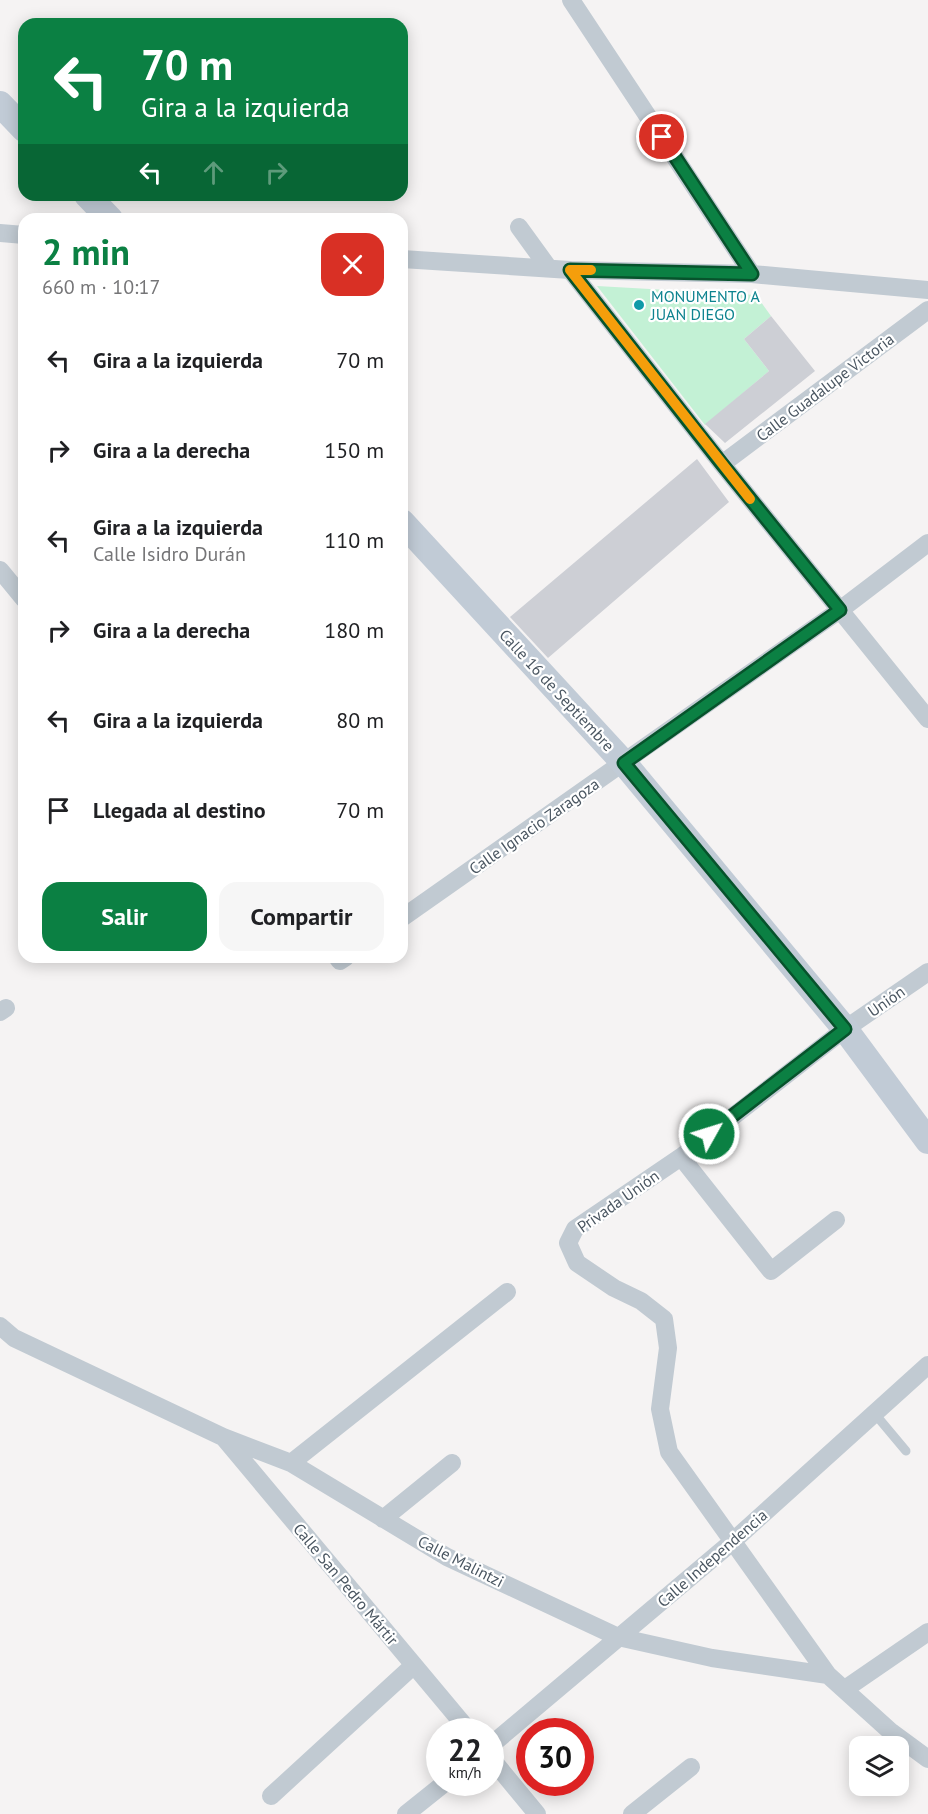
<!DOCTYPE html>
<html lang="es">
<meta charset="utf-8">
<style>
:root{--surface:#fff;--page:#f6f6f6;--text:#202124;--muted:#757577;--accent:#0b8043}
body{margin:0;font-family:"PT Sans",sans-serif;background:var(--page);color:var(--text);height:100vh;display:flex;flex-direction:column;font-size:22px;white-space:nowrap}
*{box-sizing:border-box;margin:0}
p{font-size:20px;color:var(--muted)}
.icon{flex:none;width:33px;height:33px;fill:none;stroke:currentColor;stroke-width:2;stroke-linecap:round;stroke-linejoin:round}
.map{position:relative;flex:1;overflow:hidden}
.panel{position:absolute;left:18px;top:213px;width:390px;height:750px;display:flex;flex-direction:column;background:var(--surface);border-radius:18px;box-shadow:0 3px 15px #0003}
.panel>*{flex:none}
.guide{position:absolute;left:18px;top:18px;width:390px;height:183px;border-radius:18px;box-shadow:0 3px 15px #0003;background:#0b8043;color:#fff;overflow:hidden}
.buttons{position:absolute;left:849px;top:1736px;display:grid;gap:12px}
.buttons a{display:grid;place-items:center;width:60px;height:60px;border-radius:12px;background:var(--surface);box-shadow:0 3px 15px #0003;font-size:30px}
.speed{position:absolute;left:426px;top:1718px;display:flex;gap:12px;font-size:30px;font-weight:700;text-align:center}
.speed>*{display:grid;place-content:center;width:78px;height:78px;border-radius:50%;background:var(--surface);box-shadow:0 3px 15px #0003;line-height:1}
.speed small{font-size:15px;font-weight:400}
.speed .limit{border:9px solid #d22;background:#fff;color:#111}
.pin{position:absolute;display:grid;place-items:center;width:51px;height:51px;color:#fff;margin:-26px;border:3px solid #fff;border-radius:50%;box-shadow:0 2px 6px #0007}
.me{position:absolute;width:66px;margin:-33px;rotate:51deg;stroke-linejoin:round;filter:drop-shadow(0 0 4px #0008)}
.turn{display:flex;align-items:center;gap:21px;height:126px;padding:0 24px;font-size:27px}
.turn .icon{width:78px;height:78px;stroke-width:2.5}
.turn b{display:block;font-size:42px;line-height:51px}
.lanes{display:flex;align-items:center;height:57px;padding:0 24px;background:#0003;justify-content:center;gap:30px;direction:ltr}
.lanes .off{opacity:.35}
.round{display:grid;place-items:center;flex:none;width:63px;height:63px;border-radius:18px;background:var(--page)}
.overview{display:flex;align-items:center;justify-content:space-between;height:102px;padding:0 24px}
h1{font-size:36px;font-weight:700;line-height:45px;color:var(--accent)}
.button{display:flex;gap:12px;margin-top:auto;padding:12px 24px}
.button a{flex:1;height:69px;border-radius:18px;background:var(--accent);color:#fff;font-size:24px;font-weight:700;line-height:69px;text-align:center}
.button a+a{background:var(--page);color:var(--text)}
ul{padding:0;list-style:none}
li{display:flex;align-items:center;gap:18px;height:90px;padding:0 24px}
li div{flex:1}
li b{display:block;font-size:22px}
li em{font-style:normal}
.map>svg:first-child{display:block}
.green{fill:#c3f1d5}
.building{fill:#cdcfd5}
.lines{fill:none;stroke-linecap:round;stroke-linejoin:round}
.lane{stroke:#c1cad2;stroke-width:9}
.street{stroke:#c1cad2;stroke-width:18}
.secondary{stroke:#c1cbd6;stroke-width:26}
.route-casing{stroke:#07532c;stroke-width:15}
.route{stroke:#0b8043;stroke-width:10}
.slow{stroke:#f59e0b;stroke-width:10}
.culture-dot{fill:#0f9aa8;stroke:#fff;stroke-width:2}
.labels{text-anchor:middle;dominant-baseline:central;stroke-width:4.5;stroke-linejoin:round;paint-order:stroke}
.culture-label{font-size:16px;fill:#0d838f;stroke:#fff;text-anchor:start}
.street-label{font-size:16px;fill:#4a5661;stroke:#fff}
</style>
<div class="map">
<svg width="928" height="1814" viewBox="0 0 928 1814">
<rect width="100%" height="100%" fill="#f5f3f3"/>
<path class="green" d="M 597,286 L 756,295 L 771,316 L 744,339 L 769,371 L 705,425 Z"/>
<path class="building" d="M 771,316 L 815,371 L 725,443 L 705,424 L 769,371 L 744,339 Z
M 697,459 L 729,502 L 548,658 L 510,617 Z"/>
<g class="lines">
<path class="lane" d="M 875,1414 L 906,1451"/>
<path class="street" d="M 571,0 L 752,274
M 519,227 L 548,267
M 0,233 L 24,235
M 402,259 L 570,270 L 752,274 L 928,290
M 570,270 L 722,464 L 928,719
M 722,464 L 928,310
M 0,570 L 24,599
M 402,918 L 840,610 L 928,543
M 337,957 L 340,961 L 346,957
M 0,1012 L 6,1008
M 681,1157 L 771,1271 L 836,1220
M 0,1326 L 14,1338 L 223,1437 L 291,1463 L 447,1557 L 618,1637 L 712,1658 L 828,1675 L 890,1731 L 928,1759
M 224,1438 L 469,1731
M 291,1463 L 507,1292
M 383,1519 L 452,1463
M 828,1675 L 669,1452 L 660,1409 L 668,1348 L 664,1319 L 641,1301 L 614,1288 L 577,1263 L 568,1243 L 575,1229 L 681,1157 L 845,1029 L 928,972
M 845,1689 L 928,1632
M 490,1746 L 732,1542 L 928,1365
M 490,1757 L 537,1814
M 271,1796 L 414,1665
M 406,1814 L 446,1782
M 632,1814 L 691,1767"/>
<path class="secondary" d="M 0,104 L 24,129
M 87,195 L 110,219
M 402,522 L 624,763 L 845,1029 L 928,1141"/>
</g>
<g class="lines">
<g class="route-casing">
<path id="route" d="M 662,137 L 752,274 L 570,270 L 722,464 L 840,610 L 624,763 L 845,1029 L 709,1134"/>
</g>
<use href="#route" class="route"/>
<path class="slow" d="M 591,270 L 570,270 L 750,499"/>
</g>
<circle class="culture-dot" cx="639" cy="305" r="6"/>
<g class="labels">
<g class="culture-label">
<text x="651" y="296">MONUMENTO A<tspan x="651" dy="18">JUAN DIEGO</tspan></text>
</g>
<g class="street-label">
<text transform="translate(825 387) rotate(-37)">Calle Guadalupe Victoria</text>
<text transform="translate(557 690) rotate(47)">Calle 16 de Septiembre</text>
<text transform="translate(534 826) rotate(-35)">Calle Ignacio Zaragoza</text>
<text transform="translate(886 1001) rotate(-35)">Unión</text>
<text transform="translate(618 1201) rotate(-35)">Privada Unión</text>
<text transform="translate(712 1558) rotate(-41)">Calle Independencia</text>
<text transform="translate(461 1561) rotate(27)">Calle Malintzi</text>
<text transform="translate(346 1584) rotate(50)">Calle San Pedro Mártir</text>
</g>
</g>
</svg>
<div class="buttons">
<a><svg class="icon" aria-label="layers" viewBox="0 0 24 24"><path d="M12 4l9 5-9 5-9-5zM3 14l9 5 9-5"/></svg></a>
</div>
<div class="speed"><div>22<small>km/h</small></div><div class="limit">30</div></div>
<div class="pin" style="left:662px;top:137px;background:#d93025"><svg class="icon" aria-label="arrive" viewBox="0 0 24 24"><path d="M6 21V4h12l-3 4 3 4H6"/></svg></div>
<svg class="me" style="left:709px;top:1134px" viewBox="-20 -20 40 40"><circle r="17" fill="#0b8043" stroke="#fff" stroke-width="3"/><path d="M0-11L8 9 0 5-8 9z" fill="#fff"/></svg>
<div class="guide">
<div class="turn"><svg class="icon" aria-label="left" viewBox="0 0 24 24"><path d="M17 20v-9H6M10 6l-5 5 5 5"/></svg><div><b>70 m</b>Gira a la izquierda</div></div>
<div class="lanes"><svg class="icon" aria-label="left" viewBox="0 0 24 24"><path d="M17 20v-9H6M10 6l-5 5 5 5"/></svg><svg class="icon off" aria-label="ahead" viewBox="0 0 24 24"><path d="M12 20V5M6 11l6-6 6 6"/></svg><svg class="icon off" aria-label="right" viewBox="0 0 24 24"><path d="M7 20v-9h11M14 6l5 5-5 5"/></svg></div>
</div>
<section class="panel">
<div class="overview"><div><h1>2 min</h1><p>660 m · 10:17</p></div><a class="round" style="background:#d93025;color:#fff"><svg class="icon" aria-label="close" viewBox="0 0 24 24"><path d="M6 6l12 12M18 6L6 18"/></svg></a></div>
<ul>
<li><svg class="icon" aria-label="left" viewBox="0 0 24 24"><path d="M17 20v-9H6M10 6l-5 5 5 5"/></svg><div><b>Gira a la izquierda</b></div><em>70 m</em></li>
<li><svg class="icon" aria-label="right" viewBox="0 0 24 24"><path d="M7 20v-9h11M14 6l5 5-5 5"/></svg><div><b>Gira a la derecha</b></div><em>150 m</em></li>
<li><svg class="icon" aria-label="left" viewBox="0 0 24 24"><path d="M17 20v-9H6M10 6l-5 5 5 5"/></svg><div><b>Gira a la izquierda</b><p>Calle Isidro Durán</p></div><em>110 m</em></li>
<li><svg class="icon" aria-label="right" viewBox="0 0 24 24"><path d="M7 20v-9h11M14 6l5 5-5 5"/></svg><div><b>Gira a la derecha</b></div><em>180 m</em></li>
<li><svg class="icon" aria-label="left" viewBox="0 0 24 24"><path d="M17 20v-9H6M10 6l-5 5 5 5"/></svg><div><b>Gira a la izquierda</b></div><em>80 m</em></li>
<li><svg class="icon" aria-label="arrive" viewBox="0 0 24 24"><path d="M6 21V4h12l-3 4 3 4H6"/></svg><div><b>Llegada al destino</b></div><em>70 m</em></li>
</ul>
<div class="button"><a>Salir</a><a>Compartir</a></div>
</section>
</div>
